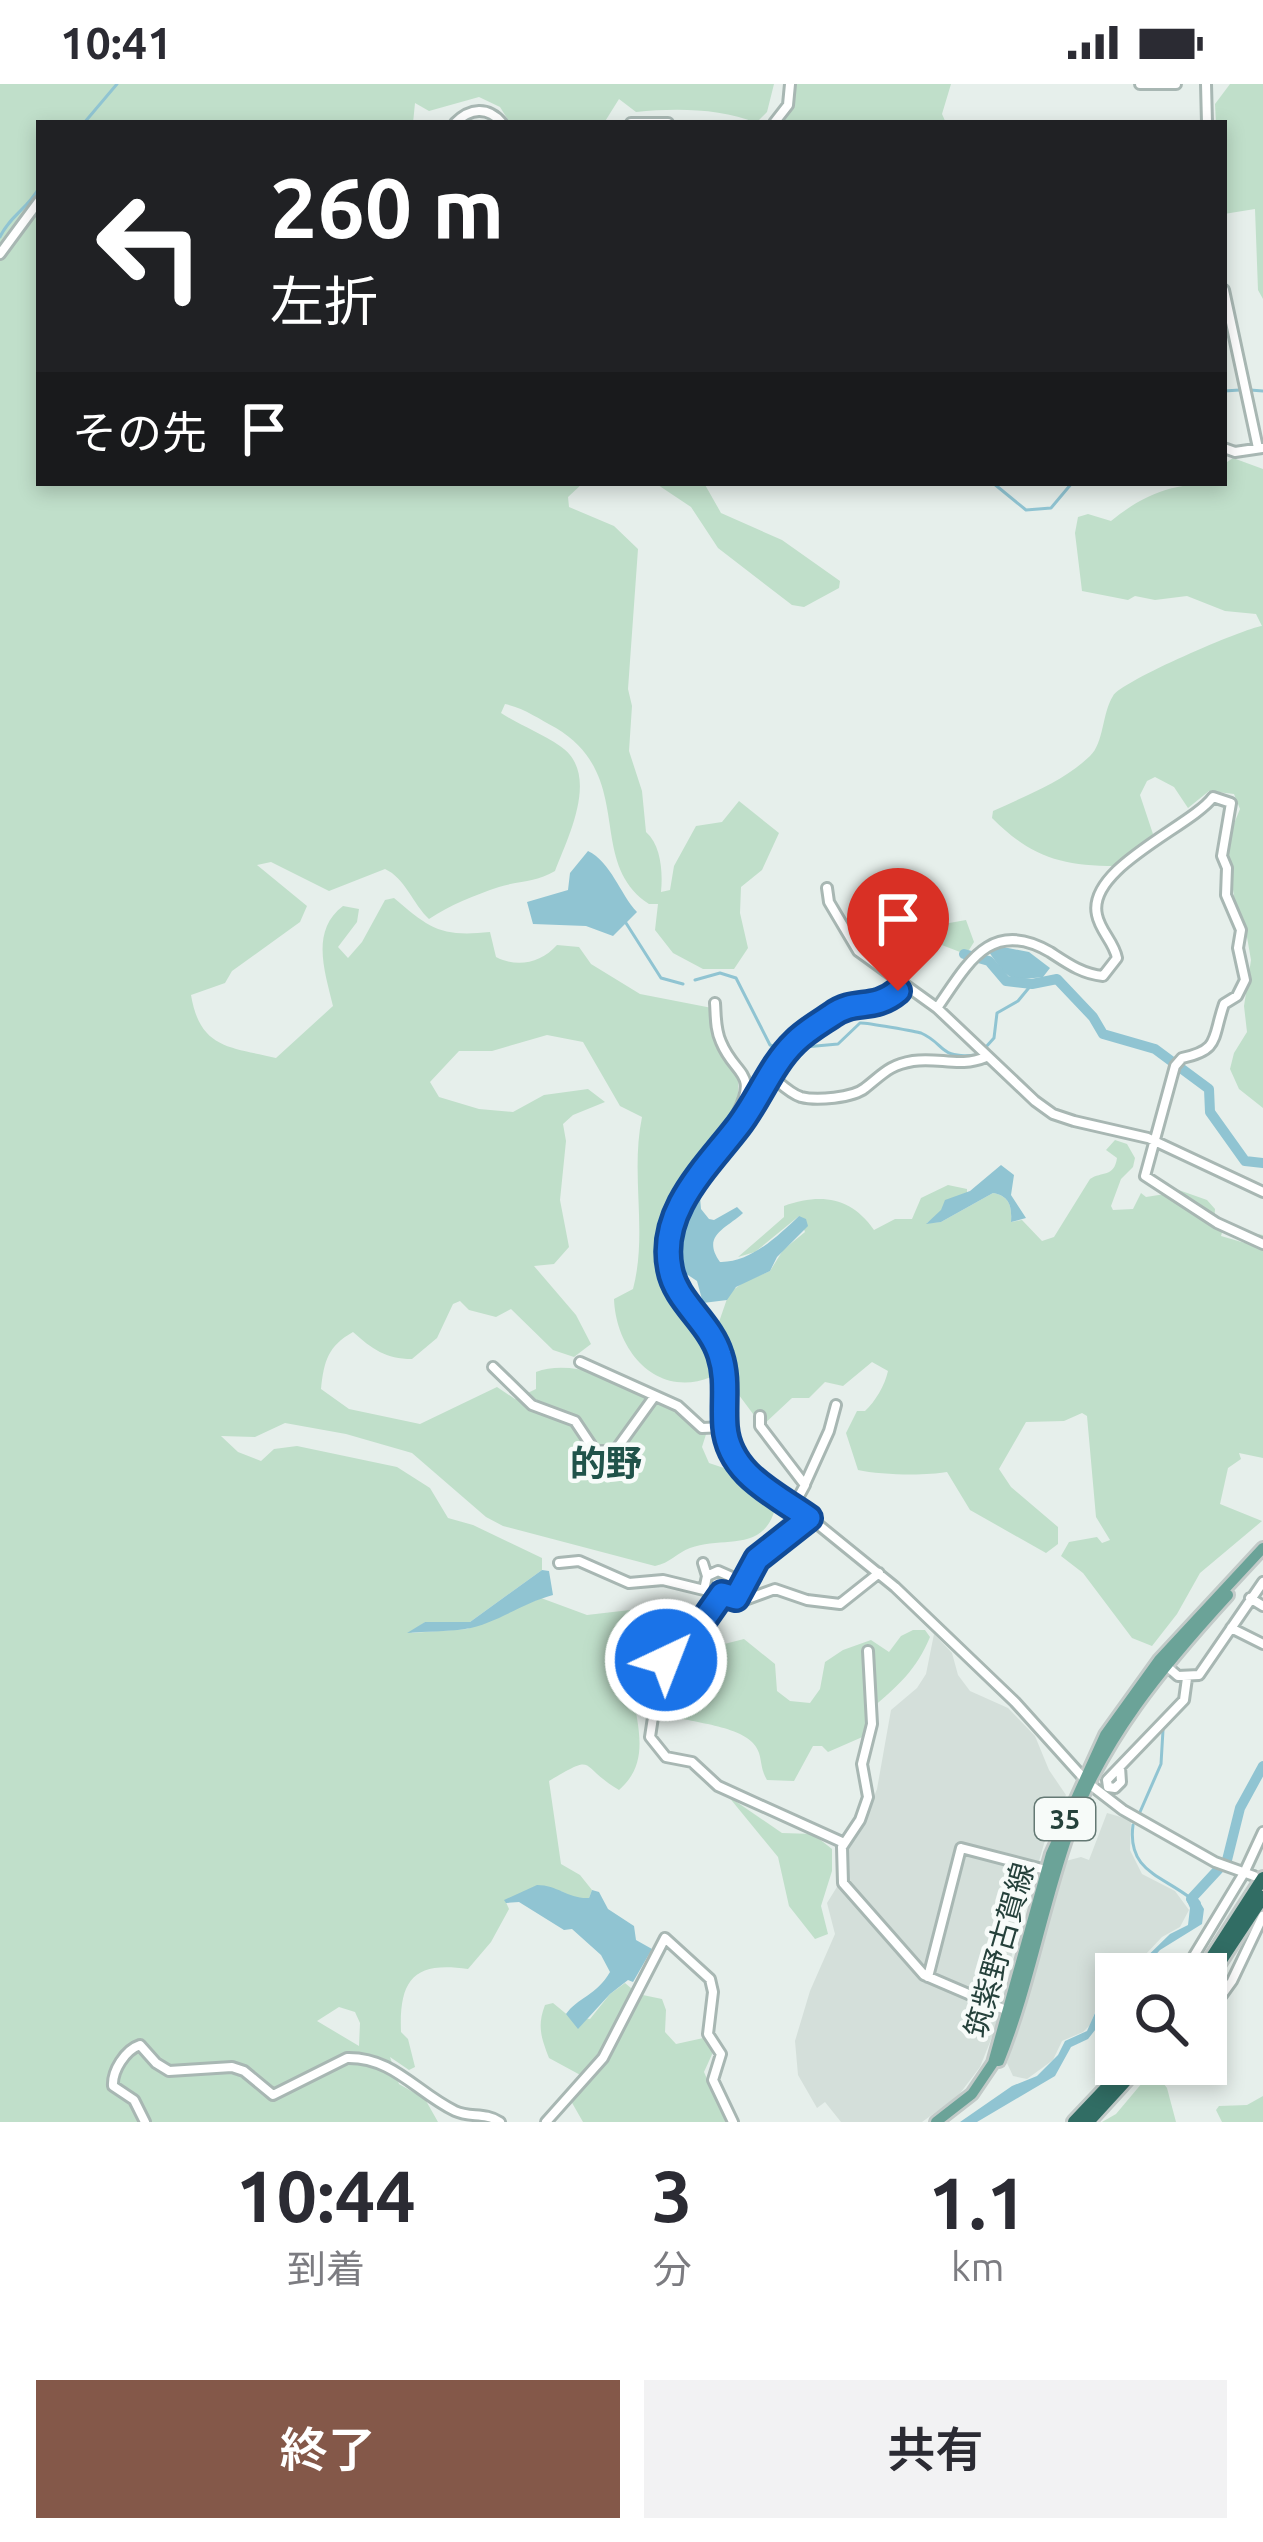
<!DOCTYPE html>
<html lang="ja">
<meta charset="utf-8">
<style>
:root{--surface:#fff;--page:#f2f2f3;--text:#2b2b33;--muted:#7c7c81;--accent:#845849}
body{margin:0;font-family:Ubuntu,"Noto Sans JP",sans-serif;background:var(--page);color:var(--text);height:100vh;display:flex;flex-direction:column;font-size:45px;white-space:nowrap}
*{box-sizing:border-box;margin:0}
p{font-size:39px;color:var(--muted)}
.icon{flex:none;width:66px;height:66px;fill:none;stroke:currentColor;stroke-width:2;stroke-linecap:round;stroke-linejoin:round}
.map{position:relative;height:2038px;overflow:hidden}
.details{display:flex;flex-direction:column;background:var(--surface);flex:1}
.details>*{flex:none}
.guide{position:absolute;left:36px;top:36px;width:1191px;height:366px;border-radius:0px;box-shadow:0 6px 18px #0003;background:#202124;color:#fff;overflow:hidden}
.tools{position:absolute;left:1095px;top:1869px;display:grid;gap:24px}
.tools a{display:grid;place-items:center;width:132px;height:132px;border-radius:0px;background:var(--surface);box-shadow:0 6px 18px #0003;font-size:60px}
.pin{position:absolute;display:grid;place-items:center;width:102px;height:102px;color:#fff;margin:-123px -51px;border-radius:50% 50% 50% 0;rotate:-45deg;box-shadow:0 0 12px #0007}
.pin .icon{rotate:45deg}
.me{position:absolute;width:132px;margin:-66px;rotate:43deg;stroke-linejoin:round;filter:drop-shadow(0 0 9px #0008)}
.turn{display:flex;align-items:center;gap:42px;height:252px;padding:0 36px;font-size:54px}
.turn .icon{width:156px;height:156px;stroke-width:2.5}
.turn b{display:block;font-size:84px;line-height:102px}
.then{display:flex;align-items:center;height:114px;padding:0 36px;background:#0003;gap:24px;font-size:45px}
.eta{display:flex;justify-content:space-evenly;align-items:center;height:204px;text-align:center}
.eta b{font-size:72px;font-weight:600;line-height:84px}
.primary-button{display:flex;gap:24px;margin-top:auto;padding:24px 36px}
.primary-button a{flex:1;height:138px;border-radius:0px;background:var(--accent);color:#fff;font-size:48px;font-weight:600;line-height:138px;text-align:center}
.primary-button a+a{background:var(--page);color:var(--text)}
.status{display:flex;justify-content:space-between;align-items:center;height:84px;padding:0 60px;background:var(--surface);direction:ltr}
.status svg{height:33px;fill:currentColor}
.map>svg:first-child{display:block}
.built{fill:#d4dfda}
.green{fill:#c0dfca;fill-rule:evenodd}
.water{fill:#90c4d2}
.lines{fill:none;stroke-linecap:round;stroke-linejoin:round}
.stream{stroke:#90c4d2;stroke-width:3}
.river{stroke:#90c4d2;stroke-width:10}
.minor-casing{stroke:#a8b7b3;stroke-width:14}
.major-casing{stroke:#c2cac8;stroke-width:16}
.highway-casing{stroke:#c2cac8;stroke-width:18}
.minor{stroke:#fff;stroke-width:8}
.major{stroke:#6ba398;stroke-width:10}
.highway{stroke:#316d64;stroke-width:12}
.route-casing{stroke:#114b97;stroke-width:30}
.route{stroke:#1a73e8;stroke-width:21}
.labels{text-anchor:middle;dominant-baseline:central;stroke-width:9;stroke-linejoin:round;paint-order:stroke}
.shield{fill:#f7fbf9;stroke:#647974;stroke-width:3}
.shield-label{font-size:27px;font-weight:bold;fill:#25413b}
.street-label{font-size:30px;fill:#25413b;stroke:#f7fbf9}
.quarter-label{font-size:36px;font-weight:bold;fill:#20534a;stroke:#f7fbf9}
</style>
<div class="status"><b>10:41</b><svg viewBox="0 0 49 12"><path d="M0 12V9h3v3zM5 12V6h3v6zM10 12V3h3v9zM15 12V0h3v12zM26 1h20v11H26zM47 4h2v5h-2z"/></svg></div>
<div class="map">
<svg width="1263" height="2038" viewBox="0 0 1263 2038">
<rect width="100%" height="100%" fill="#e6efeb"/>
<path class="built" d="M 934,1550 L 952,1569 L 958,1591 L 970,1607 L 1008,1624 L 1035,1652 L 1049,1686 L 1066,1711 L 1048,1746 L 999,1916 L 924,1887 L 848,1798 L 846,1789 L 843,1766 L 867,1730 L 877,1705 L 891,1626 L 917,1604 L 926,1590 Z
M 1107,1729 L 1131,1736 L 1130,1766 L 1142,1790 L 1175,1807 L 1189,1826 L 1180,1843 L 1162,1853 L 1129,1888 L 1116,1890 L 1107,1897 L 1090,1941 L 1083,1948 L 1062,1957 L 1053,1976 L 1027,1995 L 1013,1992 L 1007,1979 L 1062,1778 L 1081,1773 L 1089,1776 Z
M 840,1798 L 923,1893 L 1002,1928 L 980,1983 L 958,2012 L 922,2038 L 841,2038 L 825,2018 L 817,2024 L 798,1991 L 795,1957 L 810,1907 L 835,1850 L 827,1819 Z"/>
<path class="green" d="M 0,0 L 774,0 L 767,28 L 756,39 C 721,24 674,24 636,28 L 619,15 L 604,39 L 510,39 L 500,23 L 479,13 L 429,27 L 415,19 L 413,39 L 39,39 L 39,109 L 0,161 Z
M 790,0 L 951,0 L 942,30 L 946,39 L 777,39 Z
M 1230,0 L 1263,0 L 1263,215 L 1258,206 L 1255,125 L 1224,130 L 1224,39 L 1216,39 L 1215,20 Z
M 39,124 L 39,399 L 583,399 L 568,413 L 569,423 L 614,442 L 638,465 L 628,605 L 632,622 L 629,667 L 642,707 L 646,748 C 661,761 663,788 661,808 L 670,806 L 674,782 L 696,742 L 722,738 L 739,717 L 779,749 L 762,786 L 741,803 L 740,829 L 748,864 L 734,885 L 703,885 L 673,869 L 655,846 L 658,820 L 649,820 C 585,778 637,693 556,644 C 539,635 524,624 505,620 L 501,629 C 519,641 541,649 560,662 C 601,689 568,753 555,787 C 537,798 518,797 499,803 C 475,811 450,821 429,835 C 413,820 405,794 385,785 L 329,807 L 271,778 L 257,781 L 307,822 L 300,838 L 232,887 L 225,899 L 191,911 C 200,965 230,963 276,974 L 333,922 C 325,888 310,847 343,822 L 359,825 L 357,838 L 338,863 L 348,874 L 362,858 L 385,816 L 394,814 C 430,845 441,853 490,848 L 496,873 C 517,884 541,879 557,861 L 579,863 L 591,880 L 640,910 L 712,924 C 711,949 723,968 739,987 L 737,1027 L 714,1056 L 699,1101 L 693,1104 L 677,1200 C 692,1224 720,1264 711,1293 C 657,1315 616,1267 614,1215 L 633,1205 C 648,1148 630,1091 642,1033 L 620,1022 L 583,958 L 547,951 L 492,967 L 459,967 L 430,998 L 439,1013 L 479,1025 L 513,1028 L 544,1011 L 588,1005 L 605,1018 L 573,1031 L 563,1040 L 566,1057 L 560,1116 L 569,1163 L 554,1180 L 534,1182 L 576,1231 L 591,1260 L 574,1273 L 553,1266 L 511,1225 L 496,1233 L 469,1226 L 460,1217 L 453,1220 L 437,1254 L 412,1275 C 386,1275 372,1265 353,1248 C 328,1262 324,1277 321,1305 L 349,1325 L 420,1340 L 497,1303 L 515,1315 L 536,1305 L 536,1288 C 582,1270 656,1313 698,1334 L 708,1344 L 702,1363 L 709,1379 L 727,1385 L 775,1425 C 763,1469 723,1452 690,1464 C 677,1469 670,1479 655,1482 L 503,1442 L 486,1433 L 412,1369 L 346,1350 L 285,1339 L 255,1353 L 221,1352 L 238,1368 L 261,1377 L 274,1365 L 297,1362 L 397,1383 L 430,1404 L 448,1434 L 473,1441 L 542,1474 L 542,1486 L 470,1538 L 425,1538 L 411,1549 L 467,1545 L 541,1514 L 587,1531 L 630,1526 L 650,1538 C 650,1554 636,1560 633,1575 C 630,1587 632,1592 626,1605 L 633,1611 C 639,1647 649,1680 619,1706 C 577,1681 598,1668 549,1697 L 561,1780 L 580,1791 L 592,1806 L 589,1814 L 574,1814 L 561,1807 L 505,1816 L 509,1825 L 491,1858 L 468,1885 C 414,1877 399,1895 401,1948 L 408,1955 L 415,1983 L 409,1986 L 390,1973 L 399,2000 L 425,2015 L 438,2038 L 0,2038 L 0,175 ZM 339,1923 L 355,1928 L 360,1939 L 359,1962 L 317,1937 Z
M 1233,374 L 1263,385 L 1263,1024 L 1239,1005 L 1230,985 L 1234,969 L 1247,948 L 1244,922 L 1251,876 L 1244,836 L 1235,819 L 1228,771 L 1231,747 L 1240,725 L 1234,710 L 1209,707 L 1188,724 L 1174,703 L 1155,693 L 1147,697 L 1140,711 L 1153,750 L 1115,782 C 1060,782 1030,772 992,734 L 993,727 C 1027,711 1063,698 1090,672 C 1104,659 1102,629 1113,612 C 1121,597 1245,544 1262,542 L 1256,530 L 1225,527 L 1187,512 L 1155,516 L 1135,512 L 1128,516 L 1082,507 L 1075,449 L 1078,433 L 1088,430 L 1111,437 C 1148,407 1176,399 1224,399 L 1224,380 Z
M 655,399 L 704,399 L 721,429 L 782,456 L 840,497 L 839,504 L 804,523 L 792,521 L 718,464 L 691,423 Z
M 966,836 L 974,858 L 969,866 L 960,868 L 934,858 L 927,843 Z
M 1115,1056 L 1127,1060 L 1135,1074 L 1133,1083 L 1121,1095 L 1111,1122 L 1113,1126 L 1133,1125 L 1141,1109 L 1146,1113 L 1165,1110 L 1173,1104 L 1207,1116 L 1215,1125 L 1214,1142 L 1223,1145 L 1221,1152 L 1245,1159 L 1245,1153 L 1252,1149 L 1263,1151 L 1263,1374 L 1239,1369 L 1241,1375 L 1228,1384 L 1220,1420 L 1262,1437 L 1200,1489 L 1177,1530 L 1152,1562 L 1132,1554 L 1083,1489 L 1061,1472 L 1069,1458 L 1097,1453 L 1102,1459 L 1110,1456 L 1096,1433 L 1087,1332 L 1082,1329 L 1064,1337 L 1026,1338 L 999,1385 L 1011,1403 L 1058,1443 L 1058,1460 L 1046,1469 L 970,1426 L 947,1388 C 926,1392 880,1391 858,1386 L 846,1349 L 857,1327 L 865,1327 C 875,1318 885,1301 888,1287 L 872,1278 L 843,1302 L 825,1298 L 809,1314 L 792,1314 L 762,1342 L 727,1295 L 732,1278 L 729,1266 L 723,1269 L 719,1238 L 729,1209 L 744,1198 L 770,1187 L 783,1166 L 805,1148 L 799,1132 L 755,1168 L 738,1173 L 784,1133 L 784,1122 C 821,1109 851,1113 874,1146 L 895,1135 L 912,1135 L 921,1114 L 948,1101 L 967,1105 L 967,1109 L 927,1139 L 941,1138 L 993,1109 C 1010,1112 1012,1123 1011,1138 L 1022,1136 L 1042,1157 L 1054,1153 L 1090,1095 C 1102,1087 1114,1094 1117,1074 L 1106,1066 Z
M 913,1546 L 925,1546 L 930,1553 C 917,1585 898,1602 871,1625 L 867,1651 L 828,1668 L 822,1662 L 813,1662 L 794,1697 L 767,1696 C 761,1686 762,1679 759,1669 C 751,1642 696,1640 672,1632 L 665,1619 L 693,1568 L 744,1555 L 775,1580 L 777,1607 L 790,1617 L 810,1619 L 820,1605 L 825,1578 L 843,1566 L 871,1556 L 889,1568 L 901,1552 Z
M 728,1712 L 782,1749 L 813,1750 L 832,1765 L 832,1787 L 821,1822 L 828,1850 L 815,1855 L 789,1822 L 778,1773 Z
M 625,1899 L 638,1910 L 662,1915 L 666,1926 L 665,1948 L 676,1960 L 708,1953 L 714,1966 L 704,1988 L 726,2038 L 583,2038 L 571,2017 L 584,1993 L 549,1974 C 541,1953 537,1942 545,1921 L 553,1919 L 570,1933 L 590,1935 L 610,1910 Z
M 1153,1986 L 1167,2004 L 1176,2038 L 1102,2038 L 1116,2030 Z
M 1263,2012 L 1263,2038 L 1222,2038 L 1216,2026 L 1219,2022 L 1247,2021 Z"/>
<path class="water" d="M 588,767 C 611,778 620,810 637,828 L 613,852 L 586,842 L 533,840 L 527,818 L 568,806 L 570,789 Z
M 1003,863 L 1029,868 L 1050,884 L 1043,893 C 1009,897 1009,897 989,868 Z
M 1001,1081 L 1014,1091 L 1011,1111 L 1026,1134 L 1011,1138 C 1012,1123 1010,1112 993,1109 L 941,1138 L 926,1140 L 941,1126 L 945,1116 L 970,1107 Z
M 699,1101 L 701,1125 L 709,1135 L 714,1136 L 737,1123 L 743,1129 C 726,1145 701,1151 720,1178 C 750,1179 778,1152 799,1132 L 806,1135 L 808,1142 L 777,1173 L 770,1187 L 736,1203 L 727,1216 L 703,1219 L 697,1197 L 682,1187 L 681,1162 L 693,1104 Z
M 542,1486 L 549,1487 L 553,1511 C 522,1519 496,1540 465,1545 C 446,1548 426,1547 407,1549 L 425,1538 L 470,1538 Z
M 537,1801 C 558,1801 568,1815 589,1814 L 592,1806 L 599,1808 L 608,1825 L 634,1842 L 636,1856 L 652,1865 L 633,1898 L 628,1896 L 610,1910 L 578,1945 L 566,1930 C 577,1914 597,1911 610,1888 L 601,1871 L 572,1845 L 564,1846 L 519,1818 L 506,1819 L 504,1816 Z
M 1194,1808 L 1204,1825 L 1202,1840 L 1160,1866 L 1139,1890 L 1129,1890 L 1170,1850 L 1188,1841 L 1190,1824 L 1186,1815 Z
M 1116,1896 L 1099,1941 L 1088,1955 L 1071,1963 L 1055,1992 L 977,2038 L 960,2038 L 1012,2002 L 1037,1992 L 1058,1971 L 1065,1957 L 1087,1947 L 1107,1902 Z"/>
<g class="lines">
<path class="stream" d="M 84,39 L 117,0
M 0,153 C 9,133 28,124 39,104
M 1250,306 L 1263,307
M 1224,307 L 1240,306
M 993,399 L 1026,426 L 1051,424 L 1072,399
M 626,839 L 661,894 L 683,900
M 695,896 L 720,889 L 736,894 L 770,961 L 784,965
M 794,964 L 838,960 L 860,939 C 864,938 918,948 921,949 C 946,960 938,975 976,971
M 985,964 L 994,954 L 997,929 L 1018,917 L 1032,900
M 1140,1728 L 1161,1680 L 1163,1646
M 1133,1741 C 1127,1786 1160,1791 1189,1813"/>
<path class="river" d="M 964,870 L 989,877 L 1006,897 L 1032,900 L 1057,895 L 1093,933 L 1103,950 L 1155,965 L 1209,1005 L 1210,1028 L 1245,1077 L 1263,1079
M 1196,1820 L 1191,1815 L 1227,1776 L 1240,1724 L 1263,1682"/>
<g class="minor-casing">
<path id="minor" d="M 1140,0 L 1176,0
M 1206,0 L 1207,39
M 455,39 C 470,24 488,22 502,39
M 631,39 L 668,39
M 774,39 L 788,21 L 790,0
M 0,170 L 39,117
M 1224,206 L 1258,364
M 1224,364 L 1235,368 L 1262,364
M 827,804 L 829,818 L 858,867 L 937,924 L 1035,1017 L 1053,1030 L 1074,1037 L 1148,1054 L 1263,1108
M 902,902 L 880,920 L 848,921 L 839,925 L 792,960 L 743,1037 L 684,1111 L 672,1150 L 670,1185 L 677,1204 L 710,1247 L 720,1268 L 730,1363 L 750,1394 L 815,1438 L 895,1503 L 1015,1618 L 1088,1699 L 1123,1726 L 1215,1778 L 1254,1792
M 715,919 C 716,932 715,945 721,958 C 735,992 758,987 738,1028 L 743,1037
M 937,924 C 967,881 990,833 1050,868 C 1067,879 1082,890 1103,892 L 1117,874 C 1114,858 1100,847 1097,831 C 1086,784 1192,742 1213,713 L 1231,719 L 1222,772 L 1227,784 L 1226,811 L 1241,846 L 1238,864 L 1245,896 L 1237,912 L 1224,920 C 1212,955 1220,966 1182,974 L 1175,982 L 1145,1092 L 1217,1139 L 1263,1160
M 770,991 C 779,998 789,1009 801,1013 C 816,1017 853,1014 865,1004 C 883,990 889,981 913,977 C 939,973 960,984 986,973
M 580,1278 L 678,1322 L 702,1344 L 725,1343
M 493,1283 L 532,1321 L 575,1337 L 595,1367 L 615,1367 L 654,1313
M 760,1332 L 760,1342 L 805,1401 L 793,1423
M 805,1400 L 829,1347 L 836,1321
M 559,1479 L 579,1477 L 629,1499 L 663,1496 L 745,1516 L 775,1505 L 807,1516 L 840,1520 L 879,1489
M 703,1479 L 707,1492
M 704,1506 L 707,1492 L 718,1487 L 743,1498
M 722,1510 L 694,1549 L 667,1572 L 668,1591 L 657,1607 L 650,1653 L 666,1673 L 692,1678 L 718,1702 L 844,1759
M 736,1514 L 751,1481 L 809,1434
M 1250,1514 L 1263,1522
M 1231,1544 L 1263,1560
M 868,1567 L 872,1640 L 862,1680 L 868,1713 L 860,1736 L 842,1763 L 843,1799 L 924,1891 L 1008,1927
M 1163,1579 L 1178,1592 L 1199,1591 L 1263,1498
M 1120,1683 L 1121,1698 L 1115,1704 L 1108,1703 L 1107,1696 L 1184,1616 L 1187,1594
M 1183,1890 L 1244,1789 L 1263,1748
M 928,1893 L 961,1764 L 1046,1786
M 1214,1922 L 1232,1897 L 1263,1832
M 145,2038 L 134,2016 L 113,2002 C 112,1987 125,1966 140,1961 L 156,1979 L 169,1987 L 232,1983 L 244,1987 L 273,2011 L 347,1974 C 393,1973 416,2008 455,2027 C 470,2034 485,2028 500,2038
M 546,2038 L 603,1974 L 665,1854 L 710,1895 L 713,1908 L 708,1950 L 721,1970 L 713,1996 L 733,2038"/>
</g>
<g class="major-casing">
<path id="major" d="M 999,1977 C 1029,1903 1042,1823 1069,1747 C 1101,1656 1163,1582 1228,1511
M 936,2038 L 972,2010 L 993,1979 L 1051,1770 L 1105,1651 L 1159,1576 L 1263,1464"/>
</g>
<g class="highway-casing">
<path id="highway" d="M 1201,1890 L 1263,1794
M 1206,1899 L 1263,1813
M 1074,2038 L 1129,1980
M 1088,2038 L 1141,1980"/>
</g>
<use href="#minor" class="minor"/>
<use href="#major" class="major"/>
<use href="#highway" class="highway"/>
</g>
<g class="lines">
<g class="route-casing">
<path id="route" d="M 666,1576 L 685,1554 L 694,1550 L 722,1510 L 736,1514 L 757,1475 L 809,1434 C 775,1410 729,1390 725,1343 C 723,1318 728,1295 720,1271 C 710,1238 676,1218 670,1185 C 658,1127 708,1082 739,1041 C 759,1015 771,981 795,958 C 806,947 820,939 832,931 C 855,914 873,928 898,907"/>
</g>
<use href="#route" class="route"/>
</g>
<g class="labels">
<rect class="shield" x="1035" y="1714" width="60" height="42" rx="9"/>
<g class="shield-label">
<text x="1065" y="1735">35</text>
</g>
<g class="street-label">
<text transform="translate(999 1866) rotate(-74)">筑紫野古賀線</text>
</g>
<g class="quarter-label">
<text x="606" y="1378">的野</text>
</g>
</g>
</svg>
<div class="tools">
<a><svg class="icon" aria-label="search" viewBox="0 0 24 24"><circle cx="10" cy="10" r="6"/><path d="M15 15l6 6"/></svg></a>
</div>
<div class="pin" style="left:898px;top:907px;background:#d93025"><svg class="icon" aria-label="arrive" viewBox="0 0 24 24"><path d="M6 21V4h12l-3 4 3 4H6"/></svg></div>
<svg class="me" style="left:666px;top:1576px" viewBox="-20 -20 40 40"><circle r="17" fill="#1a73e8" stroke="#fff" stroke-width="3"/><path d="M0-11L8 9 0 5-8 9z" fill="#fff"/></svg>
<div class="guide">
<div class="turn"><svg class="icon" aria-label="left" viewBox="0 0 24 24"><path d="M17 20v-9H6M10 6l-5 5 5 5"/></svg><div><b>260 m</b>左折</div></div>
<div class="then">その先<svg class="icon" aria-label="arrive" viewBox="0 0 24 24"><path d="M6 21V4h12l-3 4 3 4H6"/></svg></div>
</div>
</div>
<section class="details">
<div class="eta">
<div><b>10:44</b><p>到着</p></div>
<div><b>3</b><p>分</p></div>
<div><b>1.1</b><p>km</p></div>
</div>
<div class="primary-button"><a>終了</a><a>共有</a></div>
</section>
